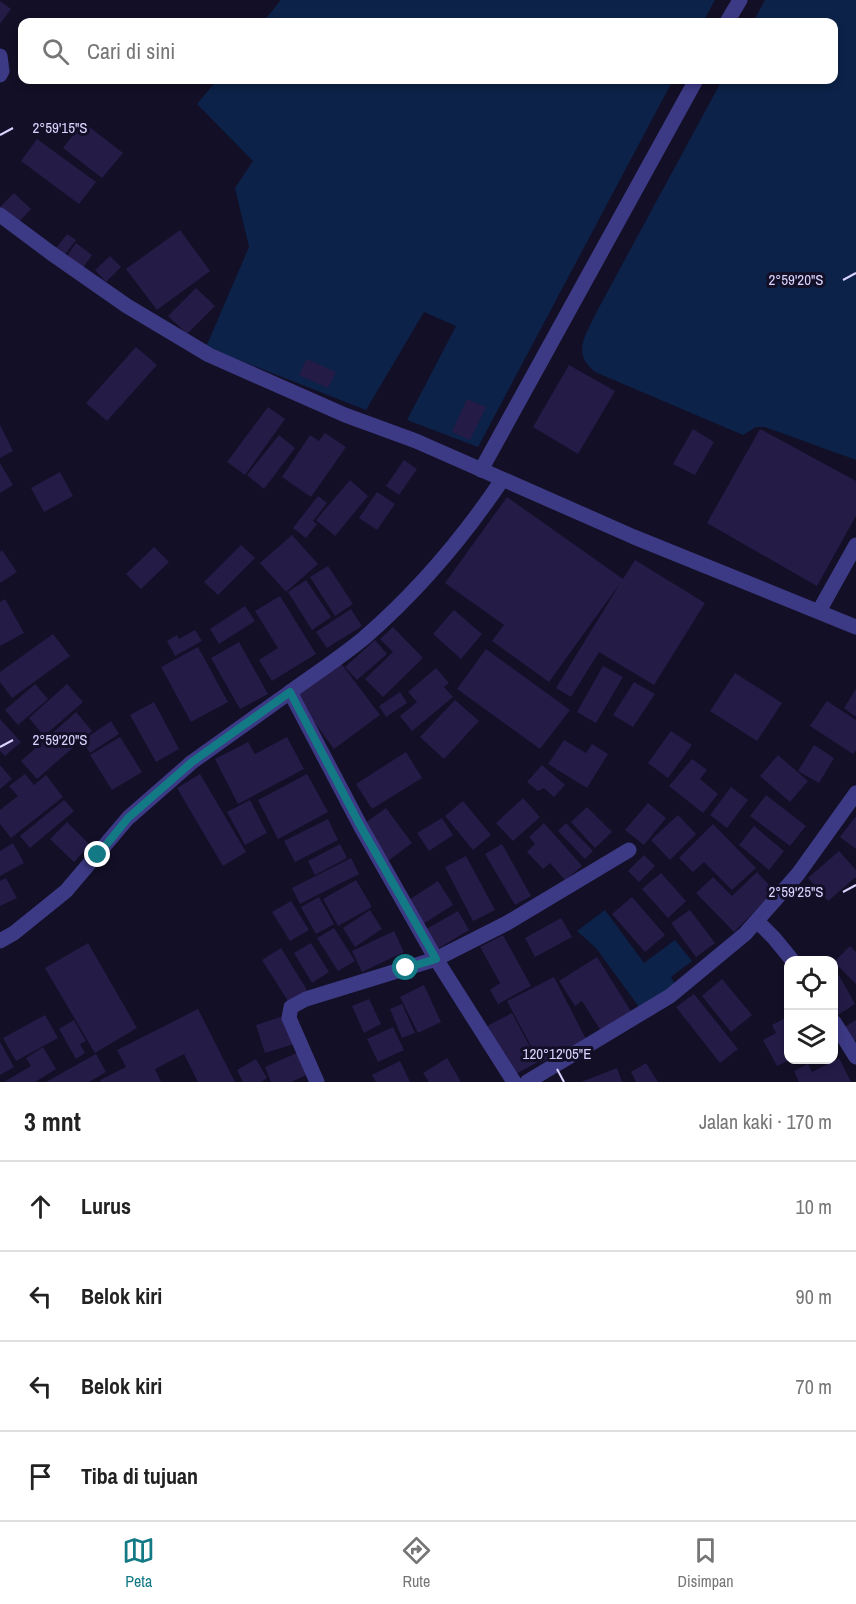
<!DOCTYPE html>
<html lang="id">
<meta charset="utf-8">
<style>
:root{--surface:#fff;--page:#f6f6f6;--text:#222;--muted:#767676;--line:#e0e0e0;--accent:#137a85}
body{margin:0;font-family:"Archivo Narrow",sans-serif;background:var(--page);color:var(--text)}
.controls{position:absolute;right:18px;bottom:18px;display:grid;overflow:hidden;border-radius:12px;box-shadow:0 3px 9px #0003}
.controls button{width:54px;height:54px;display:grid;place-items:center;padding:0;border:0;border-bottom:2px solid var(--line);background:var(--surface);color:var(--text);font:30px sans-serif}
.stop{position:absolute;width:18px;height:18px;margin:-14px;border:4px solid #137a85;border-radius:50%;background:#fff}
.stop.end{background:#137a85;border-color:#fff;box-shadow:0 2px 6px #0008}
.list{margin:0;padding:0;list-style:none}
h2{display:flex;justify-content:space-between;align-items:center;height:78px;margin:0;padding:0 24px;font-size:26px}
h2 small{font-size:20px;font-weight:400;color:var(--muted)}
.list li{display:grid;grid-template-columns:39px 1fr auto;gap:18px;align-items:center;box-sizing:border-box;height:90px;padding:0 24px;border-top:2px solid var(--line)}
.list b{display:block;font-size:22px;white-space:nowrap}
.list em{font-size:20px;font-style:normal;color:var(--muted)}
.icon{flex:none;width:33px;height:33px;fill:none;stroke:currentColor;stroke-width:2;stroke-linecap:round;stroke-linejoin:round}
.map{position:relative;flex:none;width:856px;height:1082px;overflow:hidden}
.search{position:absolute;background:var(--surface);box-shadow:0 3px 9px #0003;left:18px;right:18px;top:18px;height:66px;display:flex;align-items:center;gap:15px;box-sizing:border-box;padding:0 21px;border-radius:12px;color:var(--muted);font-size:22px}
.sheet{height:438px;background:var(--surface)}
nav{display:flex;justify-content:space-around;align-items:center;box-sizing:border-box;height:84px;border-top:2px solid var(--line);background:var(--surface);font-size:16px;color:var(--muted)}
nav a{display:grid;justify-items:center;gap:3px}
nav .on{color:var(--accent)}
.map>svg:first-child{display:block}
.water{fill:#0c2248}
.building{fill:#241b47}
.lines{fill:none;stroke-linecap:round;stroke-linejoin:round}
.minor{stroke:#3d3a85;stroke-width:15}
.route{stroke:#137a85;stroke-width:8}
.ticks{fill:none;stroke:#d9d4ff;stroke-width:2}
.ticks-label{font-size:15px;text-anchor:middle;fill:#d9d4ff;stroke:#130f26;stroke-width:6;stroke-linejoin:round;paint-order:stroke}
</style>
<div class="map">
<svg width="856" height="1082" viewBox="0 0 856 1082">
<rect width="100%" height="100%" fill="#130f26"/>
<g class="water">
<polygon points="281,0 715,0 703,22 263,22"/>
<path d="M765 0H856V460L765 427H756L743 435 595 372C571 353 586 335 596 313L722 80H834V22H753Z"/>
<polygon points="217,80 673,80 478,447 407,420 456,326 424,312 366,410 206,347 249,247 235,188 253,161 197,104"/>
<polygon points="605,910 644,963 675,940 692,961 671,977 676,985 642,1011 596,948 577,931"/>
</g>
<g class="building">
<polygon points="0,1 11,9 0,24"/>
<polygon points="83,122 123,153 102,178 63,148"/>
<polygon points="37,139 96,182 79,204 21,161"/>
<polygon points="14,193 31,209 15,226 0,211 0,207"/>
<polygon points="180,230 210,271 157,310 126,269"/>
<polygon points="67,234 76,240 62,259 53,252"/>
<polygon points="76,243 92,255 80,272 64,260"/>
<polygon points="110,256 121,267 106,282 95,270"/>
<polygon points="196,288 215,306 187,334 168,316"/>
<polygon points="136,347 157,365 107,421 86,403"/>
<polygon points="307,359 336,372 328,388 299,375"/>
<polygon points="569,365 615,391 578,454 533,427"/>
<polygon points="467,399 486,407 470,440 452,432"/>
<polygon points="268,407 285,419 245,475 227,462"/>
<polygon points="0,425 13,451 0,458"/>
<polygon points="693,429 714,442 695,475 673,464"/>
<polygon points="760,429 856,481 856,516 817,586 707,523"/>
<polygon points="325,433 346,447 311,497 282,477 310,435 319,441"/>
<polygon points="279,435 295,448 264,489 247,475"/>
<polygon points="404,460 417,469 399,495 386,486"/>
<polygon points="0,463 13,485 0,493"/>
<polygon points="60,472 73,496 44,512 31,488"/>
<polygon points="350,480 368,496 335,536 316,520"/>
<polygon points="377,492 395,504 377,530 359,518"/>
<polygon points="318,496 327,503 313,521 317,524 306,538 293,528"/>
<polygon points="507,497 623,579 635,560 705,603 654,685 599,652 571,697 556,688 621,582 549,682 492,641 504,625 445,583"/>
<polygon points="292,535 318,564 286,592 260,563"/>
<polygon points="241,545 255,558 218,595 204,582"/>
<polygon points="154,547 169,562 141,589 126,574"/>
<polygon points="2,550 17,572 0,583 0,552"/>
<polygon points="328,566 353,604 335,616 310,577"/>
<polygon points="306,580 331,617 312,630 288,592"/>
<polygon points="280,596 316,654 272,681 259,660 278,648 255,611"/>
<polygon points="5,599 24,633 0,646 0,602"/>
<polygon points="245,606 255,621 219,644 210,629"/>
<polygon points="351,609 362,626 327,648 316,632"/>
<polygon points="454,610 482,634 461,659 433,634"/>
<polygon points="393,627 423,658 383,697 365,679 393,652 380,639"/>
<polygon points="195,630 202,641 175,656 167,641 177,635 179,639"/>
<polygon points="53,634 70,656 12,698 0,682 0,672"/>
<polygon points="375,640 387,654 357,680 345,667"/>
<polygon points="239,642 268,694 240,709 211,658"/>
<polygon points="198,647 228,702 191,722 161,667"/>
<polygon points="486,649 570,710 540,749 457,689"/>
<polygon points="340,662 380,715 334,749 294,695"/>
<polygon points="603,666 623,677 596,723 577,712"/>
<polygon points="436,668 449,683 444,687 453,697 412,731 400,716 417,702 408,692"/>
<polygon points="735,673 782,703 757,741 710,711"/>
<polygon points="634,682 655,694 633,727 613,715"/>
<polygon points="35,684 48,699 18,725 5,710"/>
<polygon points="67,684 83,702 44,736 29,718"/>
<polygon points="856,689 856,717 844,708"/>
<polygon points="400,692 407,703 386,717 379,706"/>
<polygon points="455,700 479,721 444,759 420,737"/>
<polygon points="827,701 856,720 856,750 853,754 810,726"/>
<polygon points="154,702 179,749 156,762 130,715"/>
<polygon points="76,712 92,731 37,779 21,761"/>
<polygon points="0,719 21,742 5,756 0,751"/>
<polygon points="111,721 119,734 90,753 82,741"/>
<polygon points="671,731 692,745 668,778 648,763"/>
<polygon points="120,737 142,772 112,790 90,755"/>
<polygon points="287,737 304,769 238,804 215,759 248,742 255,754"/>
<polygon points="564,740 586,753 592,744 608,754 587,788 548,764"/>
<polygon points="814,745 834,758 819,783 798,771"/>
<polygon points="406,752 422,778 372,809 356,784"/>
<polygon points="778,755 808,781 790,802 760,776"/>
<polygon points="692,759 707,770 700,779 718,794 703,813 669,786"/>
<polygon points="0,765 12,779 0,789"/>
<polygon points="542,765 565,785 554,797 544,788 538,791 527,782"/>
<polygon points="25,774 34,785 46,775 63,797 11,838 0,824 0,810 18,796 9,786"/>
<polygon points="200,774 246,852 223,866 177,788"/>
<polygon points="307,774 328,812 278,839 258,800"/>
<polygon points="731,787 748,800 727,828 710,815"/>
<polygon points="766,795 806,826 790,846 750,816"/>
<polygon points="523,798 540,817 513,841 496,823"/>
<polygon points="64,800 74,811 30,848 20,836"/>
<polygon points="250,800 267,833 245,845 227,812"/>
<polygon points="463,801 491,835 473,850 445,816"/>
<polygon points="648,803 666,818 644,845 625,830"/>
<polygon points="587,807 612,832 595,848 571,822"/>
<polygon points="386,808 412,843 388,861 361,826"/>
<polygon points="678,815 696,834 670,860 651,840"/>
<polygon points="856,816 856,849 840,837"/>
<polygon points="442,818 453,835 429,851 417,833"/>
<polygon points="328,819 338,840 295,862 284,841"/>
<polygon points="67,822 90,845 74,862 50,839"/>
<polygon points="544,823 582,866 565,880 550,863 543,869 527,852 535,844 529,837"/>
<polygon points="566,823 593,851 585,859 558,831"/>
<polygon points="713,824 756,868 732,890 704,862 693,872 679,858"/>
<polygon points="754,826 784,851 769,870 739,845"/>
<polygon points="13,843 24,863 0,876 0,851"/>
<polygon points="340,844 347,858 315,875 308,861"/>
<polygon points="502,844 531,896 515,905 485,854"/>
<polygon points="839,851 856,870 856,877 828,901 808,878"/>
<polygon points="644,855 655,866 639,882 628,871"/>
<polygon points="466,856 495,910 473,921 445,867"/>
<polygon points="351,858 359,874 300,904 292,888"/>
<polygon points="757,872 775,891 734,932 696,893 713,877 732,896"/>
<polygon points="661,873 686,901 668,918 642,889"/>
<polygon points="6,878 17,898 0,906 0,881"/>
<polygon points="356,880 372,907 338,926 323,899"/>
<polygon points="438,881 453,905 423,924 409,900"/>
<polygon points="319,897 334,924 316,934 301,907"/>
<polygon points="632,897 665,935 645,952 612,914"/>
<polygon points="291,901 309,930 290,941 272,912"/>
<polygon points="370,910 382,929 355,947 343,928"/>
<polygon points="690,910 715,943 696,957 671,923"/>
<polygon points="458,911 469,930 434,951 423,931"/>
<polygon points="561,918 572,937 535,957 525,938"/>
<polygon points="334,928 355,961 338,971 317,938"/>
<polygon points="394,931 404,952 362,972 352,951"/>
<polygon points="503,935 531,986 498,1004 490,990 500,983 480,947"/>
<polygon points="88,943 137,1028 95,1053 45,968"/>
<polygon points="311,943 329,972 312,983 294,953"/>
<polygon points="850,946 856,952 856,984 834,962"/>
<polygon points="281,948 307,990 288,1001 262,960"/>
<polygon points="597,957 632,1013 601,1031 582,1001 575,1006 559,981"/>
<polygon points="837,972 855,1004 838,1015 834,1007 834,974"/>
<polygon points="554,977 586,1039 540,1063 507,1001"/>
<polygon points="722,979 752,1015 731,1032 702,996"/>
<polygon points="424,985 441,1022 418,1033 400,997"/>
<polygon points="694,994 738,1049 720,1063 676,1007"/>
<polygon points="369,999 381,1024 364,1033 352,1006"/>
<polygon points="402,1004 415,1033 402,1038 390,1009"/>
<polygon points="198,1009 235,1082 198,1082 184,1054 155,1069 161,1082 101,1082 100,1080 126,1067 117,1050"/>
<polygon points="512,1013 538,1062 512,1076 487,1026"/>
<polygon points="45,1015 58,1038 16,1061 3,1038"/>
<polygon points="284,1016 294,1044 265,1053 256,1025"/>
<polygon points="787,1017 789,1060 777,1066 763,1040 776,1033 772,1025"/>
<polygon points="74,1020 86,1041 80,1044 85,1053 76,1059 59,1029"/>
<polygon points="856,1020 856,1040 852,1042 843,1028"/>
<polygon points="393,1027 404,1050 378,1062 367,1039"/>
<polygon points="0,1042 14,1067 0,1075"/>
<polygon points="43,1047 56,1069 35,1082 4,1082 31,1066 26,1058"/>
<polygon points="301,1051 311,1073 291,1082 271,1082 265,1067"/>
<polygon points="96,1054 106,1072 89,1082 46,1082"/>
<polygon points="447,1058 461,1082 429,1082 423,1073"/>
<polygon points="839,1058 851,1082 799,1082 794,1071 808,1064 812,1072"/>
<polygon points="256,1059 267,1078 261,1082 243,1082 237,1070"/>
<polygon points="400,1061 410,1082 376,1082 372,1075"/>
<polygon points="646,1063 658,1082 636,1082 631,1072"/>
<polygon points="617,1068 622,1082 581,1082"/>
</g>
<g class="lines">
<g class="minor">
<polyline points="727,22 740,0"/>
<polyline points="0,56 2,71 0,75"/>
<polyline points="0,215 51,253 127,306 209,355 345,415 416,441 634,537 856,627"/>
<polyline points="481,470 696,80"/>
<polyline points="819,611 856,545"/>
<path d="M290 692C315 674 341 657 364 638 417 592 463 538 502 480"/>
<polyline points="757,921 774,938 792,960"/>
<polyline points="0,941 14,933 66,891 128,818 192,762 290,692 361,827 436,959 514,1082"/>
<polyline points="834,1022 856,1057"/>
<polyline points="317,1082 289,1018 291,1007 306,999 436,959 507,923 629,850"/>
<polyline points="527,1082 670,996 745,934 798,874 856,793"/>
</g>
</g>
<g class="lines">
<polyline class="route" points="98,855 128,818 192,762 290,692 361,827 436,959 406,968"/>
</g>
<path class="ticks" d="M0 135 13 128M843 280 856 273M0 747 13 740M843 892 856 885M557 1069 564 1082"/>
<g class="ticks-label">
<text x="60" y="133">2°59'15"S</text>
<text x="796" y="285">2°59'20"S</text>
<text x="60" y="745">2°59'20"S</text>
<text x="796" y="897">2°59'25"S</text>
<text x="557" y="1059">120°12'05"E</text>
</g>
</svg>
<div class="controls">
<button><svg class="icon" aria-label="locate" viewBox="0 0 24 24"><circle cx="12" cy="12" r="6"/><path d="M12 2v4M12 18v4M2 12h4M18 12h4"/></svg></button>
<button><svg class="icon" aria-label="layers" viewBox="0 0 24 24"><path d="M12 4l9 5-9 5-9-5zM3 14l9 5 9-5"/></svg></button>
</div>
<div class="stop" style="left:406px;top:968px"></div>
<div class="stop end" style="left:98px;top:855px"></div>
<div class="search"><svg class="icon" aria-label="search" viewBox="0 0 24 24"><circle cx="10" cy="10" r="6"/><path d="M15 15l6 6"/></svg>Cari di sini</div>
</div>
<section class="sheet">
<h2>3 mnt<small>Jalan kaki · 170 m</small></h2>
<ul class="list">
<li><svg class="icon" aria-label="ahead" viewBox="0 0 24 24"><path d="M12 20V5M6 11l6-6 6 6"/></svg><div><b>Lurus</b></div><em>10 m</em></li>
<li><svg class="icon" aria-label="left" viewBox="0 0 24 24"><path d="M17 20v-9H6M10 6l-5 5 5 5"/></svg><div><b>Belok kiri</b></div><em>90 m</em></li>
<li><svg class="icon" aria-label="left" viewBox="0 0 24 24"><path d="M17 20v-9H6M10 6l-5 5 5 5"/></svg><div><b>Belok kiri</b></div><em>70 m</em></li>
<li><svg class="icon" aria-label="arrive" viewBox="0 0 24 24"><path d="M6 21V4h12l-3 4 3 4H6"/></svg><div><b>Tiba di tujuan</b></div></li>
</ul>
</section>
<nav>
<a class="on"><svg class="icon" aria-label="map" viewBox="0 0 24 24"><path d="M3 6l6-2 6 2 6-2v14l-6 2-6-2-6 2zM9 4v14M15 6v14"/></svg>Peta</a>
<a><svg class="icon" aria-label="directions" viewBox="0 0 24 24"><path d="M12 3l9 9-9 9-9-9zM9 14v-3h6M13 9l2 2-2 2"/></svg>Rute</a>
<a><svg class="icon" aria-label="saved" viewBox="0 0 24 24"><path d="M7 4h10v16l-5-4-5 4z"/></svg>Disimpan</a>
</nav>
